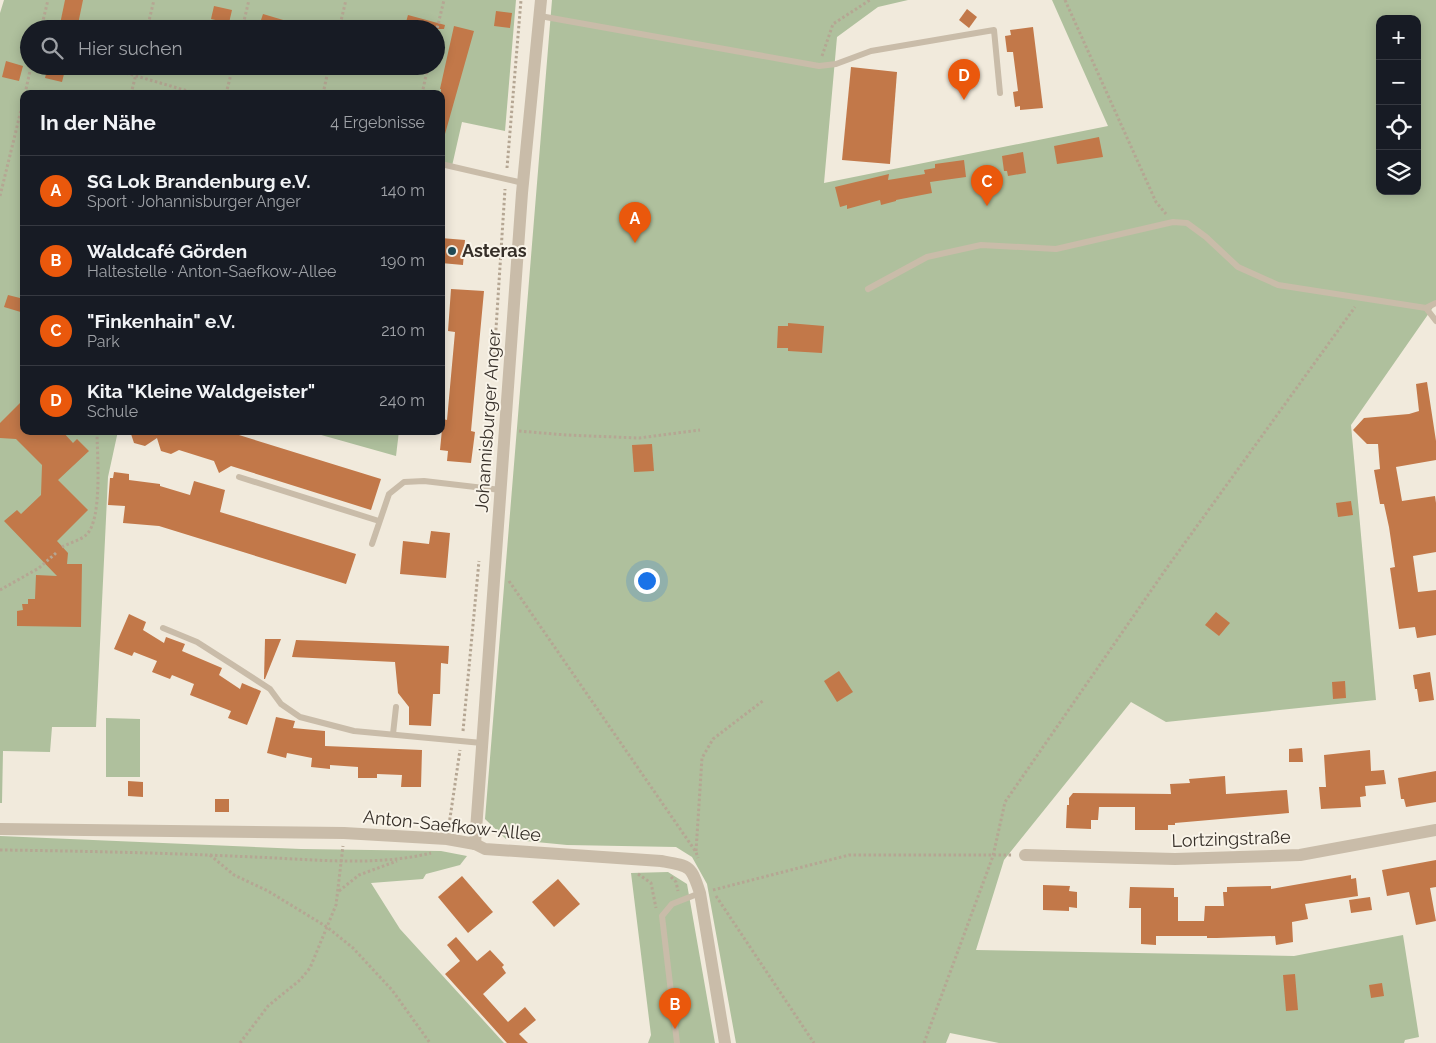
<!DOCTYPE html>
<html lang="de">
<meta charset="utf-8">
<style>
:root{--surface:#171b24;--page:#242831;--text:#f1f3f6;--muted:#9ea1a6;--line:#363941;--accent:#ea580c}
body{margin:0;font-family:Raleway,sans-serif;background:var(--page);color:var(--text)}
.controls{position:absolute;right:15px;top:15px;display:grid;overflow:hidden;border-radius:10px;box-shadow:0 2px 12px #0003}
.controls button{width:45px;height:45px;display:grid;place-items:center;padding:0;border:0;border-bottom:1px solid var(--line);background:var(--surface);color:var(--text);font:25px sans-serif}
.you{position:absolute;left:646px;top:580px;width:18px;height:18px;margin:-12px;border:4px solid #fff;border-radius:50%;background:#1a73e8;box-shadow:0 0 0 8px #1a73e833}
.badge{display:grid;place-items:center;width:32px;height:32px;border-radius:50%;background:var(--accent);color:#fff;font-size:16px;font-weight:700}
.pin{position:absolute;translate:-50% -41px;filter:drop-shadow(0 1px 2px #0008)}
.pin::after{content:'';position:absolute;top:26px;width:18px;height:15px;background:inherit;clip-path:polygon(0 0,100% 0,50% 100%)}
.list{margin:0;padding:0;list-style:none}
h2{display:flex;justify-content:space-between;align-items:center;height:65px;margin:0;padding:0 20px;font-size:21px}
h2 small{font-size:16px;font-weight:400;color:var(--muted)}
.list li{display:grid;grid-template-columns:32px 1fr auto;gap:15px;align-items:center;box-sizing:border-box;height:70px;padding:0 20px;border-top:1px solid var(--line)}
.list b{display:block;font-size:19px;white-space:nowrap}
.list p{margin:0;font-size:16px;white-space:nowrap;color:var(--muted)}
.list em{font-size:16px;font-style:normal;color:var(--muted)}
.icon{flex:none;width:28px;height:28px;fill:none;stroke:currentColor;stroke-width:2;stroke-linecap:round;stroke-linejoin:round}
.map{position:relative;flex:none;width:1436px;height:1043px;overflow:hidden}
.search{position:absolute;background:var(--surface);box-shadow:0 2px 12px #0003;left:20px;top:20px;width:425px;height:55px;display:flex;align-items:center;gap:12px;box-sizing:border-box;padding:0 18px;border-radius:28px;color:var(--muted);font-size:19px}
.panel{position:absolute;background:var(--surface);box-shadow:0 2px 12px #0003;left:20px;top:90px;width:425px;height:345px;border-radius:10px}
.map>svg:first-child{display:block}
.green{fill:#afc09d;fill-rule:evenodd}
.building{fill:#c27849}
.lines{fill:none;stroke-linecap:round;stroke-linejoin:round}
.path{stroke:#b5a693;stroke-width:3;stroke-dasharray:2.5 2.5;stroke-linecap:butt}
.service{stroke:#c9bca9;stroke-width:6}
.minor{stroke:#c9bca9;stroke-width:12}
.poi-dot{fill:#1f4b57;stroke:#f9f4e9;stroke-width:2}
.labels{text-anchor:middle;stroke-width:4;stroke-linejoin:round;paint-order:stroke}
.poi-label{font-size:18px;font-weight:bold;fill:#362f28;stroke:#f9f4e9;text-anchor:start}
.street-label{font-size:18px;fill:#362f28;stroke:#f9f4e9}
</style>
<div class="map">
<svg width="1436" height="1043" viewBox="0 0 1436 1043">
<rect width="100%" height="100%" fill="#f1eadc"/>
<g class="green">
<path d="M4 0H516L505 131 462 122 452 166 441 164V94H24V431H118L108 477 96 727H52L50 752 3 751 2 803H0V13ZM29 29H436V66H29Z"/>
<path d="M552 0H908L878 7 837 37 824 183 1108 126 1052 0H1436V303L1351 425 1376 700 1166 722 1131 702 1004 860 976 950 1294 956 1403 935 1419 1037 1405 1040 1404 1043H999L950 1033 946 1043H736L707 884 692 857 676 847 567 845 506 839 485 819ZM1380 19H1417V191H1380Z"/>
<polygon points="307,431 399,431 396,456"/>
<polygon points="106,718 140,719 140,777 106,777"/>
<polygon points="0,836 301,849 441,851 467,856 460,865 426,874 423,879 371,883 400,929 504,1043 0,1043"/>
<polygon points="668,872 687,884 715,1043 648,1043 651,1035 631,873"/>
</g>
<g class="building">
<polygon points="65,0 83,0 77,29 59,29"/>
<polygon points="214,6 232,10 229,23 211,19"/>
<polygon points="967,9 977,17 969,28 959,20"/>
<polygon points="496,11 512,13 510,28 494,26"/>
<polygon points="263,14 300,25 300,29 258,29"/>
<polygon points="408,15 445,25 444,29 404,29"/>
<polygon points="454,26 474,31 445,134 441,133 441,89 440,89"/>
<polygon points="1033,27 1043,108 1020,110 1020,106 1015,107 1013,92 1018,91 1013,52 1007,52 1005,36 1011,35 1010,30"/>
<polygon points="6,61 23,66 19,81 2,77"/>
<polygon points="48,66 65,70 62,82 45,78"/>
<polygon points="851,67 897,72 890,164 842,160"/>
<polygon points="1099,137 1103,157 1057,164 1054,146"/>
<polygon points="1023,152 1026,173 1008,176 1007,171 1004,171 1002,156"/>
<polygon points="964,160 966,177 930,182 932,193 896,200 896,201 881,205 880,200 847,209 847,205 840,207 835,187 889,174 888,180 925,174 924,170 935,168 935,164"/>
<polygon points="441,238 465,240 463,265 441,263"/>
<polygon points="451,289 484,291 471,431 475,432 471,463 447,461 448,451 440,450 443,419 447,420 455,332 448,331"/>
<polygon points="8,295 24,299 24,313 4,307"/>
<polygon points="788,323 824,326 822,353 788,351 788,348 777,348 778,326 788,326"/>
<polygon points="1427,382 1436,441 1436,460 1396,467 1402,501 1435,496 1436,503 1436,552 1413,556 1418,592 1436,590 1436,635 1417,638 1415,627 1399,629 1390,568 1395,567 1389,527 1384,504 1380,504 1374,470 1380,469 1378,444 1367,444 1353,430 1364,418 1409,414 1419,411 1416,384"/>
<polygon points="24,399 24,431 62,431 73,443 77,439 89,451 58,480 88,510 57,541 68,553 67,564 82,564 81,627 17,626 17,611 23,610 22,604 28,604 28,599 35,599 36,575 57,576 4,521 17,510 21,514 41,495 42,465 16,439 0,438 0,423"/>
<polygon points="130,431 226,431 381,479 371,510 231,466 219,473 214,461 179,450 171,454 161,451 157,438 145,446 134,443"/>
<polygon points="652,444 654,471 634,472 632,445"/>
<polygon points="114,472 129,474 129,480 160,484 160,486 190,495 194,481 225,490 220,512 356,554 346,584 159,526 123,523 125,506 108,505 110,478 113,478"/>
<polygon points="1351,501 1353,515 1338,517 1336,503"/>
<polygon points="431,531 450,533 446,578 400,574 403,541 429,544"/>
<polygon points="1216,612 1230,623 1219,636 1205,625"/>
<polygon points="129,614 146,622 143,630 164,643 166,637 185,644 182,651 222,668 219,675 240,689 242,683 261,691 247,725 228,718 231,711 190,695 194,684 172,675 170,679 152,672 157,661 134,652 132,656 114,649"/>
<polygon points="265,639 281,639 265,679 264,679"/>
<polygon points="296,640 449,646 448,664 441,663 440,694 433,694 431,726 409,725 409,707 398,693 395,662 292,657"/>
<polygon points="839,671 853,692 837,702 824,681"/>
<polygon points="1430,672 1434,700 1419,702 1417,689 1415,689 1413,675"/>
<polygon points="1345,681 1346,698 1333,699 1332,682"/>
<polygon points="276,717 295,721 293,728 325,731 325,746 422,750 421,787 401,787 402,775 377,774 377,778 358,778 358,767 330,765 330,769 311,767 312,758 287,753 286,758 267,753"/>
<polygon points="1302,748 1303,762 1289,762 1289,749"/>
<polygon points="1370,750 1371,771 1384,770 1386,784 1365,786 1366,796 1360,797 1361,807 1321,809 1319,787 1326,787 1324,755"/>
<polygon points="1436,771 1436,802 1406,807 1404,799 1401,799 1398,778"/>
<polygon points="1225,776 1226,794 1287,790 1289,813 1175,823 1175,825 1168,825 1168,830 1135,830 1135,807 1099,807 1098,820 1091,820 1091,829 1066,828 1067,805 1069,805 1069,798 1073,793 1171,794 1170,784 1190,783 1189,779"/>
<polygon points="128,781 143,782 143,797 128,796"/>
<rect x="215" y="799" width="14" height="13"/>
<polygon points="1436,860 1436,887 1430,888 1436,921 1416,925 1409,892 1387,896 1382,870"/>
<polygon points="1351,875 1351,879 1356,878 1358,896 1305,904 1308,919 1292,922 1293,942 1276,945 1275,936 1217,938 1207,938 1207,936 1156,936 1156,945 1141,944 1141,908 1129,908 1130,887 1174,888 1174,897 1178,897 1178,921 1204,921 1205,906 1224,906 1223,892 1227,892 1227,887 1271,886 1271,889"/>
<polygon points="462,876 493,912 468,933 438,897"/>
<polygon points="558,879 580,904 554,927 532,902"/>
<polygon points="1043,885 1070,886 1069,891 1077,892 1077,908 1069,907 1069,911 1043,910"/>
<polygon points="1370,897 1372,910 1351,913 1349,900"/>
<polygon points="456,937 477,961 490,950 504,965 502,967 506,973 483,994 508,1022 525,1007 536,1020 519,1034 528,1043 507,1043 445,974 460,961 447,945"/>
<polygon points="1295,974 1298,1010 1286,1011 1283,975"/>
<polygon points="1382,983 1384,996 1371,998 1369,985"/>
</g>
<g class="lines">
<g class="path">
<polyline points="1065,0 1156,202 1166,214"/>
<polyline points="41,29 48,0"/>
<polyline points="147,29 154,0"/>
<polyline points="242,29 249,0"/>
<polyline points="339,29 346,0"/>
<polyline points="436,33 444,0"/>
<polyline points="822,56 833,24 870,0"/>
<polyline points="102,66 198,94"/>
<polyline points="25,94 31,66"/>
<polyline points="131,94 138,66"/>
<polyline points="226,94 233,66"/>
<polyline points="323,94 329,66"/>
<polyline points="422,94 428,66"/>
<polyline points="507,168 521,0"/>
<polyline points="0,196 24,98"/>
<polyline points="494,360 505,189"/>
<polyline points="519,431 566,435 639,438 700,430"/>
<polyline points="340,434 341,431"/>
<path d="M62 547C69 543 81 540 86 535 103 520 97 454 97 431"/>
<polyline points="509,581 696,852 698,858"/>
<polyline points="0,590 39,568 56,553"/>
<polyline points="463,731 479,561"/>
<polyline points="449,825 460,750"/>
<path d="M0 850C85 851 169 853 253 857 310 859 375 867 431 853"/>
<polyline points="696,851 702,758 713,739 764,700"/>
<polyline points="210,855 234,875 268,891 327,927 353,948 392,990 430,1043"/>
<polyline points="638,874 651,883 656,908"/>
<polyline points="671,877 676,882 678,891"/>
<polyline points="713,890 849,855 1012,855"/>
<polyline points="339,891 359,875 397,861"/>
<polyline points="716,896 814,1043"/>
<polyline points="240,1043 268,1006 300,980 310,968 336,905 343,846"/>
<polyline points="924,1043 993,856 1005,802 1166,569 1355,307"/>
</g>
<g class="service">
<polyline points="540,16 819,66 836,64 871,51 994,30 1000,93"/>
<polyline points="441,164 523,183"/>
<polyline points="868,289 927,257 981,245 1056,249 1173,222 1187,223 1206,237 1238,267 1278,285 1426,308 1436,321"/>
<polyline points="1426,308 1436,303"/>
<polyline points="239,477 379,521"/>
<polyline points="372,544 389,494 404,482 424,481 501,490"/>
<polyline points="163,628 197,642 233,665 270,689 281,704 300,717 354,731 482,743"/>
<polyline points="393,734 396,707"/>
<polyline points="677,1043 662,916 672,904 700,893"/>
</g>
<g class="minor">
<path d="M0 829 344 833 447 839 475 844 485 849 661 861C690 866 691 865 700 893L725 1043"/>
<polyline points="475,844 522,193 541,0"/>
<polyline points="1025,855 1175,859 1300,855 1436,830"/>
</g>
</g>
<circle class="poi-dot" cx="452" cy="251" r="5"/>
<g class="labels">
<g class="poi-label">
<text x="462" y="257">Asteras</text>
</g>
<g class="street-label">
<text transform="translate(488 421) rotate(-86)" y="6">Johannisburger Anger</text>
<text transform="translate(452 826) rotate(6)" y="6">Anton-Saefkow-Allee</text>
<text transform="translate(1231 839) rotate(-2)" y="6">Lortzingstraße</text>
</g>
</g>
</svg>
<div class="controls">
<button>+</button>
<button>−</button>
<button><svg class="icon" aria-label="locate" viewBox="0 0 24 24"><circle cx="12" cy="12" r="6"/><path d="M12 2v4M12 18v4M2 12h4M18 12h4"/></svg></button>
<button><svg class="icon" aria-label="layers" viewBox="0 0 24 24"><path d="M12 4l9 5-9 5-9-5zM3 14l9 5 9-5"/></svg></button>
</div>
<div class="you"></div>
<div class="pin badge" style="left:635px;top:243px">A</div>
<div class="pin badge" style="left:675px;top:1029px">B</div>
<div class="pin badge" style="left:987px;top:206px">C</div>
<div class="pin badge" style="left:964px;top:100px">D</div>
<div class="search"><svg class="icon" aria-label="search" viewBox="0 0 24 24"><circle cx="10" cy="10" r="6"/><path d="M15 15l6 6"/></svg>Hier suchen</div>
<section class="panel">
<h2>In der Nähe<small>4 Ergebnisse</small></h2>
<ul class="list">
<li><span class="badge">A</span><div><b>SG Lok Brandenburg e.V.</b><p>Sport · Johannisburger Anger</p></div><em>140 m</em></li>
<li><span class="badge">B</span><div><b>Waldcafé Görden</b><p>Haltestelle · Anton-Saefkow-Allee</p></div><em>190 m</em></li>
<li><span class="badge">C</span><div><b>&quot;Finkenhain&quot; e.V.</b><p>Park</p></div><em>210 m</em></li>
<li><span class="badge">D</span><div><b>Kita &quot;Kleine Waldgeister&quot;</b><p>Schule</p></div><em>240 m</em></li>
</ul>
</section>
</div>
